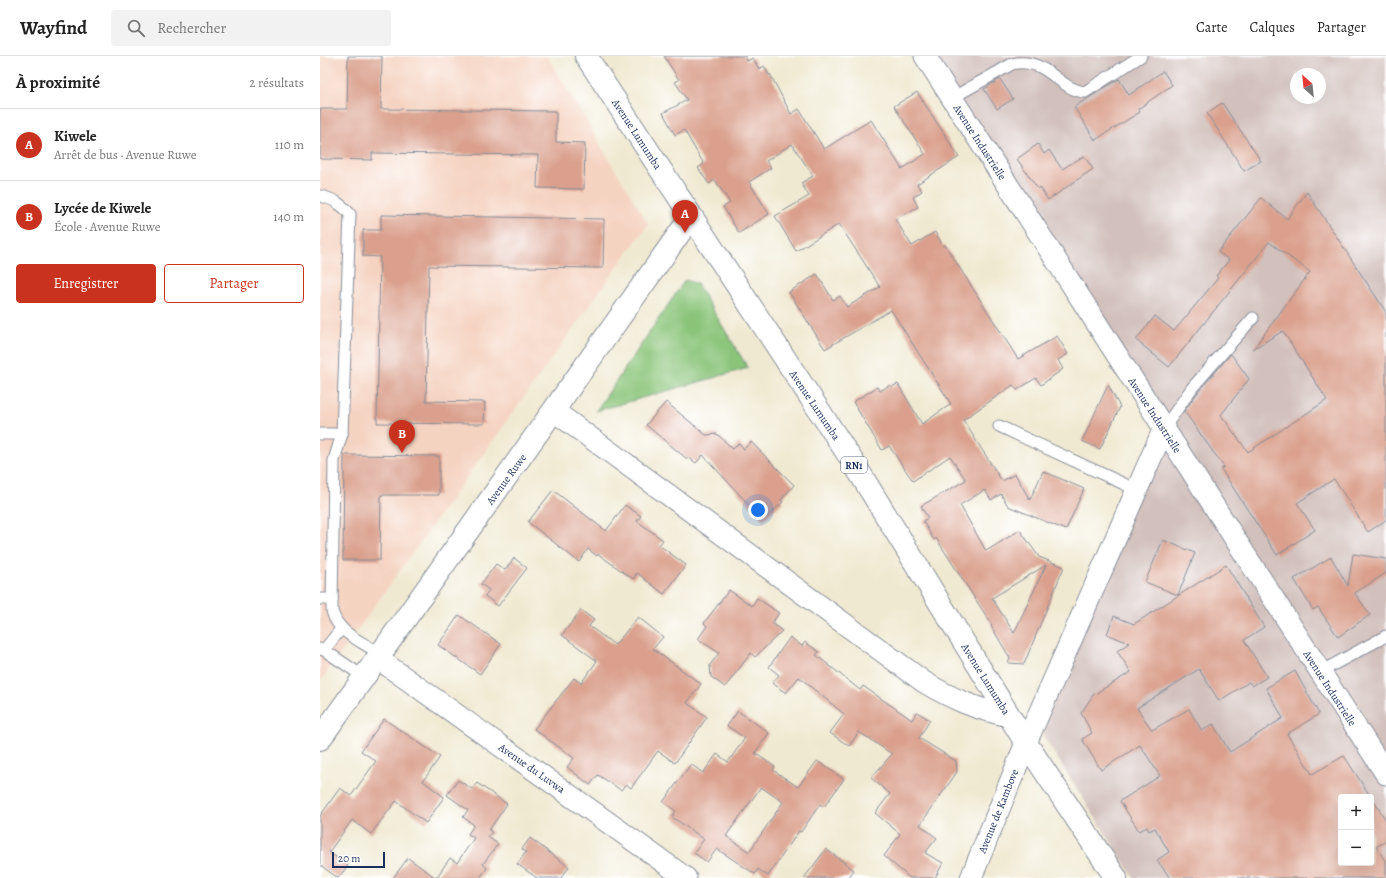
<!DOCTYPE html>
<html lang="fr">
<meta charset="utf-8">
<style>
:root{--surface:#fff;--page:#f2f2f2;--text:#222;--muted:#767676;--line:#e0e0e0;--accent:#c8321e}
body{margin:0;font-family:Alegreya,serif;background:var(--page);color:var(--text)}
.controls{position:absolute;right:12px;bottom:12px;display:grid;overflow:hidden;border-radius:4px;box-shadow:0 4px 16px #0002}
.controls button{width:36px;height:36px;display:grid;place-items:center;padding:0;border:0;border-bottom:1px solid var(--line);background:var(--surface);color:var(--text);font:20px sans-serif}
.compass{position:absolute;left:970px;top:12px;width:36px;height:36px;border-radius:50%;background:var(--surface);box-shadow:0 4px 16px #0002;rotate:333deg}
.scale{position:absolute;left:12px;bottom:10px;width:53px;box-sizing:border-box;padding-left:4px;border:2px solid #1b2f5e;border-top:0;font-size:11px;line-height:14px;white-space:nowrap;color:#1b2f5e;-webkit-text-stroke:3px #fff;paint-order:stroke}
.you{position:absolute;left:438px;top:454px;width:14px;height:14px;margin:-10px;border:3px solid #fff;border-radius:50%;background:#1a73e8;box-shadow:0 0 0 6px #1a73e833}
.badge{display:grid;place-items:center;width:26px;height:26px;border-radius:50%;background:var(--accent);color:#fff;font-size:13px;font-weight:700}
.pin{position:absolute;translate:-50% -33px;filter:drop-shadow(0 1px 2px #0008)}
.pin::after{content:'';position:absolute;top:21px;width:14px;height:12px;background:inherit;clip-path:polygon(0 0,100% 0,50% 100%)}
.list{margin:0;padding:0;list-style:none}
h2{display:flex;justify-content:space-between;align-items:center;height:52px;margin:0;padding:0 16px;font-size:17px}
h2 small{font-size:13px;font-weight:400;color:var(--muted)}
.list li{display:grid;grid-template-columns:26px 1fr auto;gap:12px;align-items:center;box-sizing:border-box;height:72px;padding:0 16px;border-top:1px solid var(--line)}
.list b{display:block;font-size:15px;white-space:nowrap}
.list p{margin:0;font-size:13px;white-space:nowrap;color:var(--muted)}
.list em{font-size:13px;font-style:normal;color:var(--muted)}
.actions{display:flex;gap:8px;padding:12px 16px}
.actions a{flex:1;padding:9px 0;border:1px solid var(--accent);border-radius:4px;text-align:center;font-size:14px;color:var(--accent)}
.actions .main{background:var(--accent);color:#fff}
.icon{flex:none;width:22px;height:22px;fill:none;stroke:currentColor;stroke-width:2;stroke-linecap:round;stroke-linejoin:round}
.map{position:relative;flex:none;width:1066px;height:822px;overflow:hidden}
header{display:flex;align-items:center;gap:24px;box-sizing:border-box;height:56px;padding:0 20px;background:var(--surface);border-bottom:1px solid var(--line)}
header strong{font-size:19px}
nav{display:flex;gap:22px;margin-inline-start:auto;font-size:14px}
.search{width:280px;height:36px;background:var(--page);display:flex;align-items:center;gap:10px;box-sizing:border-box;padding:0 14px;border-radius:4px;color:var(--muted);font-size:15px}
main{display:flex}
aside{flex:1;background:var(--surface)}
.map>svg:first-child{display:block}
.built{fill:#f5d3c1}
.industrial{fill:#d1c0bc;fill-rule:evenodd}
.green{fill:#8ac479;stroke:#527a6c}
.building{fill:#daa08d;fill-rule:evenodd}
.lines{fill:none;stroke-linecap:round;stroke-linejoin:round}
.service-casing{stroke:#868c98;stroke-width:13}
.minor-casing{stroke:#868c98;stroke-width:23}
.tertiary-casing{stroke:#868c98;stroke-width:24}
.trunk-casing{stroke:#868c98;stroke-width:24}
.service{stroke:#fff;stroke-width:11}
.minor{stroke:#fff;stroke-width:21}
.tertiary{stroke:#fff;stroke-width:22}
.trunk{stroke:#fff;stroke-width:22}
.labels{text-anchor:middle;stroke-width:3.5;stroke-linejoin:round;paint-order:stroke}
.shield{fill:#fff;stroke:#5f6d8e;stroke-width:1}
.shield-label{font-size:10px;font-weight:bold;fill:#1b2f5e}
.street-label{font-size:11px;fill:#1b2f5e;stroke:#fff}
</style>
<header>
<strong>Wayfind</strong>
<div class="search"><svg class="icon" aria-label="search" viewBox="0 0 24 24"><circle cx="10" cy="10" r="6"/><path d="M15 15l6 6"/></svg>Rechercher</div>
<nav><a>Carte</a><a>Calques</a><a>Partager</a></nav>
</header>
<main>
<aside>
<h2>À proximité<small>2 résultats</small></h2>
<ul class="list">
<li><span class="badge">A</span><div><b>Kiwele</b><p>Arrêt de bus · Avenue Ruwe</p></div><em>110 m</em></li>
<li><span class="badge">B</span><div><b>Lycée de Kiwele</b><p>École · Avenue Ruwe</p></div><em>140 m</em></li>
</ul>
<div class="actions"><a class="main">Enregistrer</a><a>Partager</a></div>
</aside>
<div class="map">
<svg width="1066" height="822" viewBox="0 0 1066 822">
<rect width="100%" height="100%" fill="#fff"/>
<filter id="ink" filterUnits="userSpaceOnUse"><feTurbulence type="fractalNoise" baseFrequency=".025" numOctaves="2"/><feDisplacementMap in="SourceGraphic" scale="8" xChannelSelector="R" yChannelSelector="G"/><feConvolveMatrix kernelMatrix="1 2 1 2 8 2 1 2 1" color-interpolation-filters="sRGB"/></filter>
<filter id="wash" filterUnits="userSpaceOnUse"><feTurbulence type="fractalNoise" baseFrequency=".012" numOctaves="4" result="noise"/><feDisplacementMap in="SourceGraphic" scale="16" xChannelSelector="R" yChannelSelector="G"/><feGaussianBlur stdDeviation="0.9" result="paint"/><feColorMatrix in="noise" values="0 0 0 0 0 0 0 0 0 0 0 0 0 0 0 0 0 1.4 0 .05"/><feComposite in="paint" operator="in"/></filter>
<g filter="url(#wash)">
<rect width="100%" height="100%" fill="#f0e9d1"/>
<polygon class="built" points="0,0 227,0 328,168 0,626"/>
<path class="industrial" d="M597 0H1066V822H814L720 675 841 374ZM976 18H1000V42H976ZM1021 741H1051V807H1021Z"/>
<polygon class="green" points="365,224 377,228 428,312 276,355"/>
<g id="blocks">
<g class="building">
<polygon points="28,0 62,0 61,53 236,55 236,86 265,87 264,133 217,132 218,99 52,97 52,104 0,103 0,53 27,53"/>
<path d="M344 0H425L427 5 433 2 439 13 444 10 449 19 450 18 471 58 479 53 504 93 551 64 582 113 605 98 574 50 597 36 639 101 597 128 602 135 593 141 598 151 575 163 592 190 615 176 623 190 625 189 698 303 737 280 748 298 738 304 743 313 721 329 716 322 697 334 693 329 643 364 682 425 695 418 710 444 723 415 764 433 746 474 688 450 681 438 671 444 665 434 640 449 666 495 700 474 719 501 744 511 704 608 688 607 690 602 671 570 672 569 616 482 614 484 603 465 608 462 601 450 646 424 630 400 593 425 569 390 562 394 533 346 557 331 560 335 570 329 571 331 578 328 602 368 631 348 571 254 505 293 469 236 497 218 513 244 520 240 527 251 560 231 519 168 476 195 455 160 489 140 481 127 493 120 472 88 446 105 451 112 429 126 449 158 419 177 403 151 410 147 395 124 389 128 378 112 384 108 364 74 355 79 343 57 367 44 355 26 359 24ZM726 509 694 577 672 542Z"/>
<polygon points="843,15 852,29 818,53 820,56 775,84 754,51 799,23 809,39"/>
<polygon points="680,23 693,43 677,53 664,33"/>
<polygon points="902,47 941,105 924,115 887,57"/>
<polygon points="718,88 724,98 729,94 742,113 764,100 773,113 728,144 720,131 718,133 697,103"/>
<polygon points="987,136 1066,256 1066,464 1048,476 1014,423 977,447 995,474 957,499 901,413 904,411 864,355 878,336 911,298 929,323 901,359 928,396 1007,344 963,275 933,293 990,216 949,186 849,311 816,284 835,260 854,275 898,222 896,220 909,204 898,196 941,142 967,163"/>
<polygon points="61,159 284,163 283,212 109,210 106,345 165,346 164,368 57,367 60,201 43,200 43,174 61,174"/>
<polygon points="788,329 800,351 780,393 762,385"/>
<polygon points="346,346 386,379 397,378 413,393 419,387 424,393 431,386 474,429 461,444 463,446 443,464 383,399 376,407 368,401 367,403 326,369"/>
<polygon points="24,399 119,400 119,439 61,439 60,504 23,504"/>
<polygon points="233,434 286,475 305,449 321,460 317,465 343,484 339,489 366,509 344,538 317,517 313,523 278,498 277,500 268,493 259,506 208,466"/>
<polygon points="843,484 875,497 858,539 825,526"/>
<polygon points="1033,498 1066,503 1066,517 1035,537 1050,559 1018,581 998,551 993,554 974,523 1011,501 1028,530"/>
<polygon points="194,502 207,512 178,550 165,540 169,534 161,528 176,508 185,514"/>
<path d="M906 509 944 571 924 584 947 621 932 630 929 626 899 645 879 613 817 652 832 674 869 653 882 675 893 668 910 696 963 662 946 632 975 615 999 658 967 678 992 718 1024 700 1066 764V785L1056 791 1066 806V822H850L837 804 849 796 835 772 829 775 827 771 819 775 800 745 840 720 820 689 781 714 762 683 772 677 761 657 773 639 811 616 797 595 809 587 787 578 794 560 814 568ZM1021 741H1051V807H1021Z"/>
<polygon points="409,534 432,550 437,542 459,557 452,567 462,575 435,601 431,597 405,631 391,621 390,609 399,597 378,583 387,570 384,567"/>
<polygon points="261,554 274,564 269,570 295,589 318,561 343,581 333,593 381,628 367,647 387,661 355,707 338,695 311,732 306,728 301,734 278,719 270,729 247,711 254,702 214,673 254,622 261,627 277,605 242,579"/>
<polygon points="139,559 181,588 160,618 118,589"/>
<polygon points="470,581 482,590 485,586 499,596 496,599 540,634 543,630 592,664 597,656 610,664 599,682 636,705 637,716 600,769 617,782 605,797 623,807 615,822 590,822 564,800 580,778 555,757 570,738 551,722 572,698 539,676 529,690 510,677 524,658 479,621 466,637 452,627 459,619 449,611"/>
<path d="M418 655 449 677 435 697 455 711 453 714 478 731 497 705 524 723 504 751 500 748 481 776 479 775 448 820 438 813 435 818 397 793 387 806 374 797 384 783 352 761 356 755 343 746 371 708 383 717 397 698 408 706 425 682 407 670ZM441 731 463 746 429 796 406 780Z"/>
<polygon points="64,663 120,701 103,725 124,741 106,767 76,745 51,778 32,764 9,796 28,810 18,822 0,809 0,760 20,732 31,740 56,705 41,695"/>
<polygon points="138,724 152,733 157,727 187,748 169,774 172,776 168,781 178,788 163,808 167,812 160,822 116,822 130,802 137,807 154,782 148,778 154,769 143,761 148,754 127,739"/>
<polygon points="210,782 249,811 241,822 217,822 197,808 206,796 202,793"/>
<polygon points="506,793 534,814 528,822 484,822"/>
<polygon points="88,802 116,822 73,822"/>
</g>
</g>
</g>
<g filter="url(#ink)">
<use href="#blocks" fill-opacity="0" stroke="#868c98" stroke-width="1"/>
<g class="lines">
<defs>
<g id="service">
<path d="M632 42 692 8C727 0 738 34 765 36L821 0"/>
<path d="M0 140C14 143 21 148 30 158L22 378 14 404 12 555C18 578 42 585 60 598"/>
<polyline points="679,370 817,434"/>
<polyline points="844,372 872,332 933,262"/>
<polyline points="0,378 22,378"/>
<polyline points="0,543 12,543"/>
<polyline points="0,593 4,594 44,621"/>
<polyline points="4,594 21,573"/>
<polyline points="1000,616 1066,580"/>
</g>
<g id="minor">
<polyline points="605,0 1066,718"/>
<path d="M234 355 604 626C632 643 656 653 689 660"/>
<polyline points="57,602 366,822"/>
<polyline points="651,822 706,687 844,372"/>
</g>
<polyline id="tertiary" points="0,683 371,161"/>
<polyline id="trunk" points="266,0 533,406 706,687 796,822"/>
</defs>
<use href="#service" class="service-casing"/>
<use href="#minor" class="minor-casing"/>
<use href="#tertiary" class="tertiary-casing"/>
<use href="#trunk" class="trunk-casing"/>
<use href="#service" class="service"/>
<use href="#minor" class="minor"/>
<use href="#tertiary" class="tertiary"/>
<use href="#trunk" class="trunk"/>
</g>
</g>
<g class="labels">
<rect class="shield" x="521" y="401" width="26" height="16" rx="3"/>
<g class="shield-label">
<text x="534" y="413">RN1</text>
</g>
<g class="street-label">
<text transform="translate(317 78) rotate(57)" y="4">Avenue Lumumba</text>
<text transform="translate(660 86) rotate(57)" y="4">Avenue Industrielle</text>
<text transform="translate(495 349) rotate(56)" y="4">Avenue Lumumba</text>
<text transform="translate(835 359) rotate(57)" y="4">Avenue Industrielle</text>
<text transform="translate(186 423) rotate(-54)" y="4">Avenue Ruwe</text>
<text transform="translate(666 623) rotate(58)" y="4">Avenue Lumumba</text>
<text transform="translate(1010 632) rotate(57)" y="4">Avenue Industrielle</text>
<text transform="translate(212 712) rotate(35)" y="4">Avenue du Luvwa</text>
<text transform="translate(678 755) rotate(-68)" y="4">Avenue de Kambove</text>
</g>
</g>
</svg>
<div class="controls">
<button>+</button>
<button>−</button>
</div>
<svg class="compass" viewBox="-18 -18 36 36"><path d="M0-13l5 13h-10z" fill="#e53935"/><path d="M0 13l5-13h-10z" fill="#767676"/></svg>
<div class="scale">20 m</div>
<div class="you"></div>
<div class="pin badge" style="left:365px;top:177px">A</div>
<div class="pin badge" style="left:82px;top:397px">B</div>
</div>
</main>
